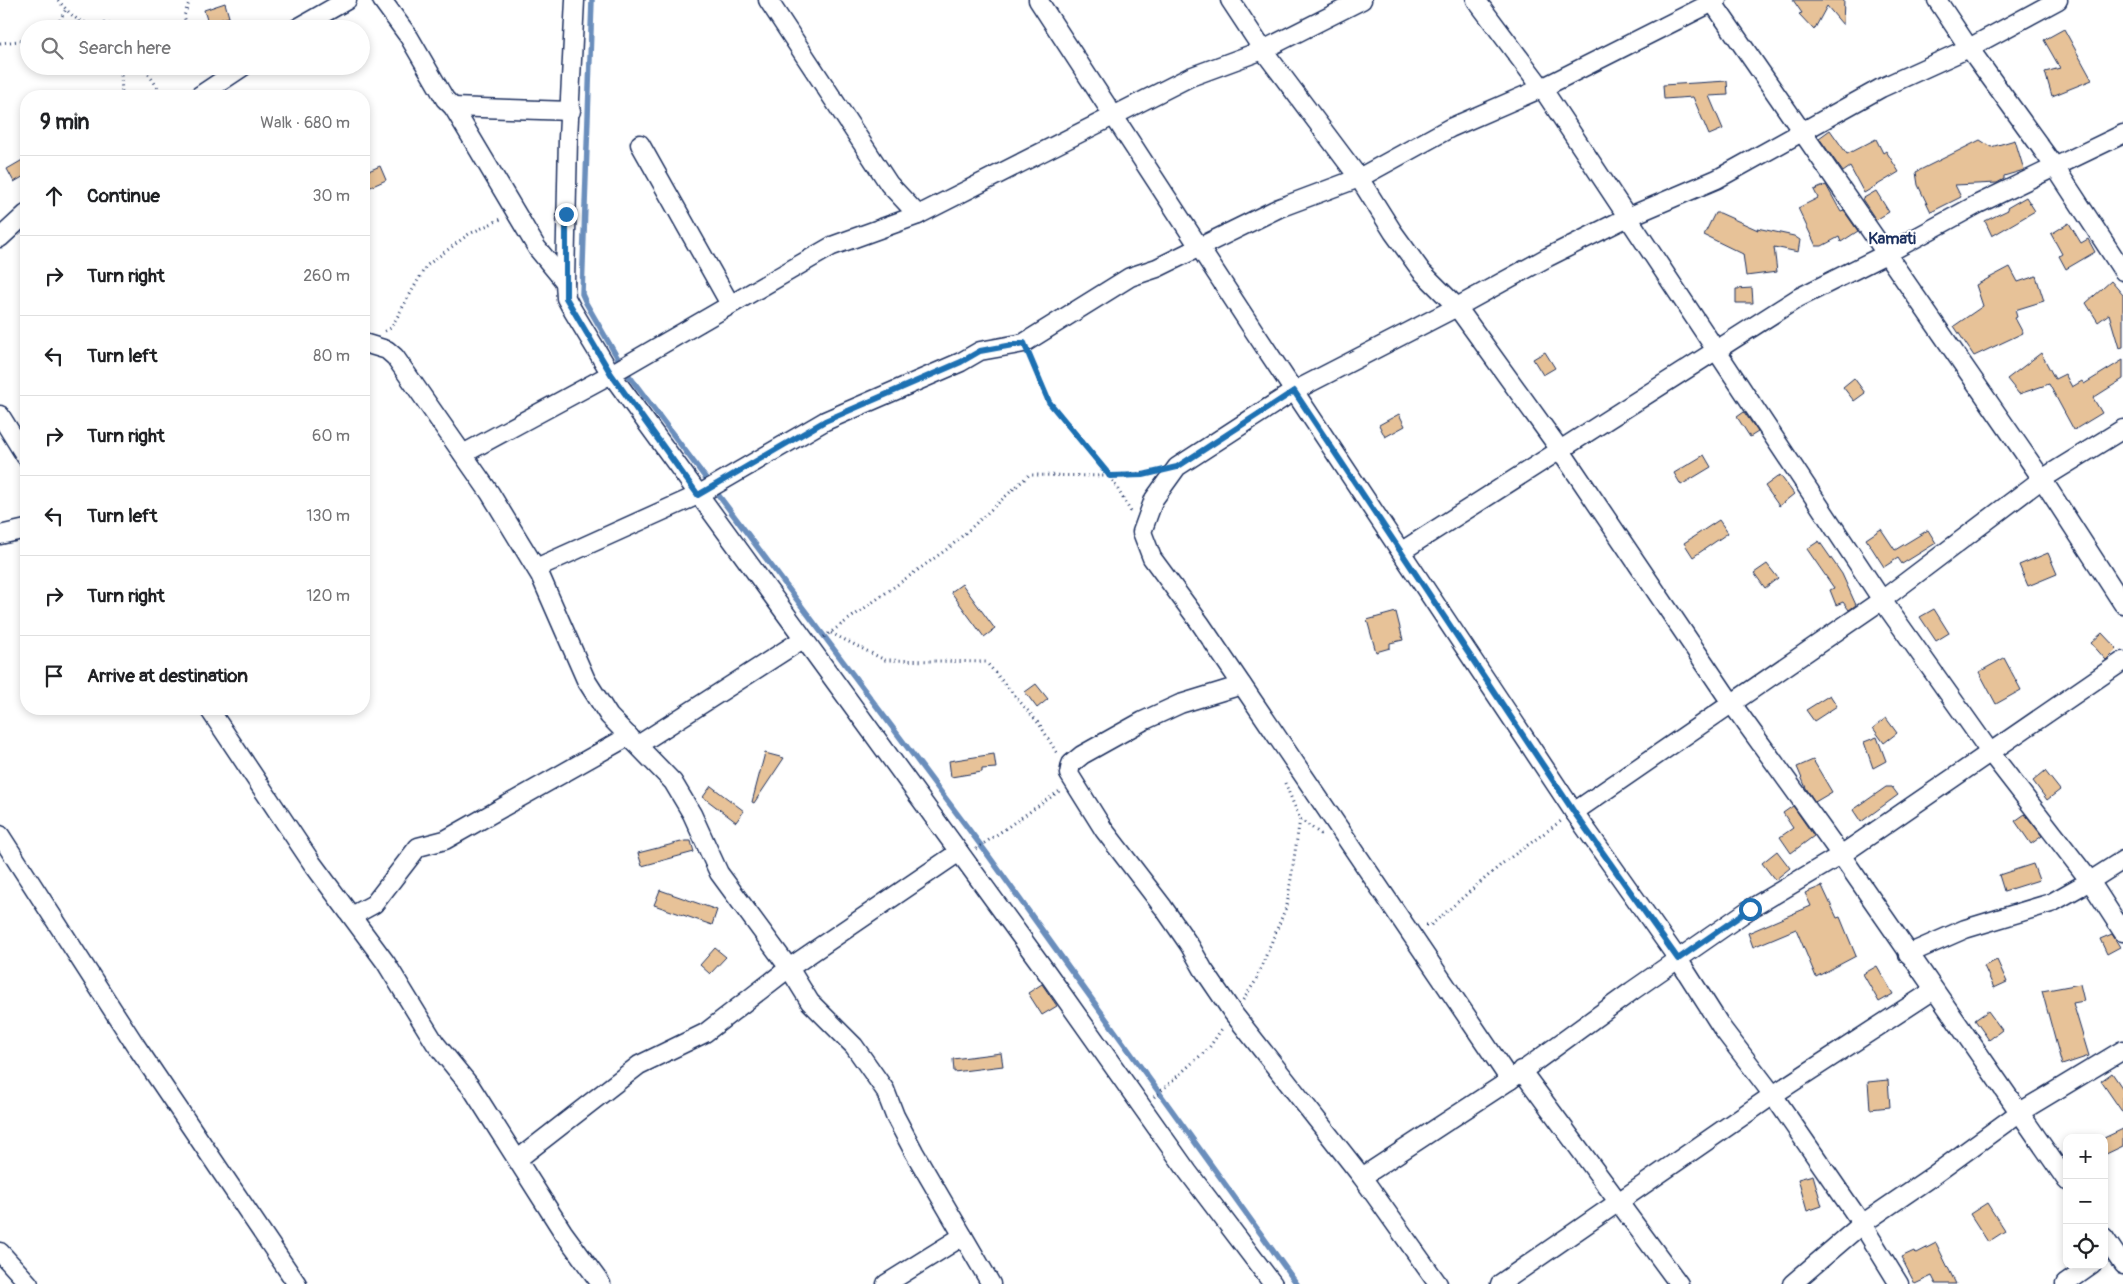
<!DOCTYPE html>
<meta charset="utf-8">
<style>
:root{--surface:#fff;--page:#f2f2f2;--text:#202124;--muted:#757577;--line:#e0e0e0}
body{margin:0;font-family:Pangolin,sans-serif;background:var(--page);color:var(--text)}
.controls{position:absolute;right:15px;bottom:15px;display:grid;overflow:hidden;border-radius:10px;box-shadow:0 2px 8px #0003}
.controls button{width:45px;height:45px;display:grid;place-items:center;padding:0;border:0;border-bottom:1px solid var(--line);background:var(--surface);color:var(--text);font:25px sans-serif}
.stop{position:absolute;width:15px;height:15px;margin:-11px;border:4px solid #1f6fb2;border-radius:50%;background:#fff}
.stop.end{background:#1f6fb2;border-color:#fff;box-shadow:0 1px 5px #0008}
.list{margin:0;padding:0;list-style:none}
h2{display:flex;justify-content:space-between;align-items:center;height:65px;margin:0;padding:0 20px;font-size:21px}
h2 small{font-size:16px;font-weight:400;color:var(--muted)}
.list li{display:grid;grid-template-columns:32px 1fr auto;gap:15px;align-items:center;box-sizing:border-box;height:80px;padding:0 20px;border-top:1px solid var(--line)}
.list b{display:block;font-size:19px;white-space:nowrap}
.list em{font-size:16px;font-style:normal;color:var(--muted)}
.icon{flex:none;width:28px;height:28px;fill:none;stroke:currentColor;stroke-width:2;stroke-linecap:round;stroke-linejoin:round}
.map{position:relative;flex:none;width:2123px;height:1284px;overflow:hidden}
.search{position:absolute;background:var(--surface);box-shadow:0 2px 8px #0003;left:20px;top:20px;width:350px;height:55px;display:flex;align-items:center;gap:12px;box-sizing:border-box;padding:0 18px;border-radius:28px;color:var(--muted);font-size:19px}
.panel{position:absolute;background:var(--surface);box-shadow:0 2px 8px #0003;left:20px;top:90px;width:350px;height:625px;border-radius:20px}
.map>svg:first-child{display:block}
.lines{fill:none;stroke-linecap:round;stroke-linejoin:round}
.stream{stroke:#6b8ebc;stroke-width:5.5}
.building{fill:#e7c298;stroke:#1b2f5e}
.street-casing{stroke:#1b2f5e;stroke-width:21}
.path{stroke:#1b2f5e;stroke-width:3;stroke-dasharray:1 4;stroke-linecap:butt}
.street{stroke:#fff;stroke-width:18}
.route{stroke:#1f6fb2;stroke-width:6}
.labels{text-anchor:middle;stroke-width:4;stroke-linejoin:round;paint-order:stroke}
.neighbourhood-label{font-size:16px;font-weight:bold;fill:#1b2f5e;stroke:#fff}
</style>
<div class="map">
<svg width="2123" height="1284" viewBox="0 0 2123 1284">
<rect width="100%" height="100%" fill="#fff"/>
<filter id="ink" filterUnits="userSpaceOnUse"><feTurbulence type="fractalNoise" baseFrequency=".02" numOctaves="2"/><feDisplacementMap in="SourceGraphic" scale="10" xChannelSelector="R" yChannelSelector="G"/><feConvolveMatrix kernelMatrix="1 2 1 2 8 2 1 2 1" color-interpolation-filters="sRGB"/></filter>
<g filter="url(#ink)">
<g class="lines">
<polyline class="stream" points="592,0 582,294 586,303 624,369 988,855 1297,1284"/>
</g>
<g class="building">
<polygon points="1793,0 1844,0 1843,25 1827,6 1814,30 1799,14 1802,13"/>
<polygon points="225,3 229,17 208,23 204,10"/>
<polygon points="2064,29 2092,80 2052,96 2045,72 2060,68 2044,40"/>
<polygon points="1727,81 1728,95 1709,96 1723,129 1709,135 1693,97 1664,99 1663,85"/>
<polygon points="1830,130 1847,154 1876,139 1883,153 1886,151 1899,172 1864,193 1850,167 1843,172 1819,138"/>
<polygon points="1980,140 1991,147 2015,140 2024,170 2004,176 2004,179 1997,183 1955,185 1961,197 1931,212 1918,185 1916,172"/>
<polygon points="26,158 26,175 14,182 7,169"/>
<polygon points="380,166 386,180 364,190 364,173"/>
<polygon points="1826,185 1841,212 1844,211 1858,231 1841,242 1839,237 1822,246 1816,246 1798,208 1818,198 1814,190"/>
<polygon points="1876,191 1889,212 1876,220 1862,199"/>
<polygon points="2026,197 2035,211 1992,236 1985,221 2008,210 2007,208"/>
<polygon points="1715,213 1720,213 1758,230 1757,228 1794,236 1800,240 1798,252 1774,247 1777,272 1746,276 1743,254 1704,235"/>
<polygon points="2069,223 2081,243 2088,239 2095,252 2066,269 2059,256 2062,254 2051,234"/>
<polygon points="2010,267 2018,282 2036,276 2044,301 2015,310 2017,317 2015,318 2023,333 1974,356 1954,326 1983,306 1976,285"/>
<polygon points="2111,281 2123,295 2123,347 2119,348 2109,314 2098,322 2086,303"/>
<polygon points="1752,288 1753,303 1736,303 1736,289"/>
<polygon points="1545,352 1555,368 1543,375 1533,359"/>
<polygon points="2041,353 2055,379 2065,374 2072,387 2082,381 2084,384 2123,360 2123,379 2093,398 2102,413 2074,430 2049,384 2019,394 2007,379"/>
<polygon points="1854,378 1865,393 1854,401 1843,387"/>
<polygon points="1744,412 1758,432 1750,437 1737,417"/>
<polygon points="1399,414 1405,426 1385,437 1379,425"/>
<polygon points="1704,455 1711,467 1681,485 1674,473"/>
<polygon points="1780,475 1794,494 1779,506 1765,486"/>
<polygon points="1719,520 1728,533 1693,557 1684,543"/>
<polygon points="1881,529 1895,550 1928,530 1936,543 1902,564 1898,558 1884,567 1866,539"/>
<polygon points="1819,541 1842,574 1856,605 1849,610 1843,602 1836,605 1830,590 1834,588 1807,549"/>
<polygon points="2048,553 2057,574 2028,586 2019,565"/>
<polygon points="1767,564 1778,578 1765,588 1754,573"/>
<polygon points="962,584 995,629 984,637 951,592"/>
<polygon points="1934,609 1949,633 1936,641 1920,617"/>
<polygon points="1396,612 1403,640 1390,643 1390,648 1376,652 1367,620"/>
<polygon points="2102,633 2117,649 2106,660 2091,643"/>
<polygon points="2004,658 2021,690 1996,704 1979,672"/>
<polygon points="1036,684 1048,699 1037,708 1025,692"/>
<polygon points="1830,695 1837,706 1814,721 1806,710"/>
<polygon points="1886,718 1897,733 1884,743 1873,728"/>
<polygon points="1877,737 1886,761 1873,768 1864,742"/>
<polygon points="765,753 784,758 754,803 752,802"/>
<polygon points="994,754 996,768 982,769 982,772 951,777 949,761"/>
<polygon points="1813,760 1832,792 1815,802 1806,788 1797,767"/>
<polygon points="2045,771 2060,790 2047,800 2033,781"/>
<polygon points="711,786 744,811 736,822 703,797"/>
<polygon points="1886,787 1892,787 1898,795 1861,822 1853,810"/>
<polygon points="1793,806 1814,836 1791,853 1780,837 1793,828 1783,813"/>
<polygon points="2025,814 2042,836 2031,844 2015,821"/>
<polygon points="685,841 691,841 694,852 642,866 638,853"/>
<polygon points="1777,851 1790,868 1775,880 1762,863"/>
<polygon points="2033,864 2039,880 2004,891 1999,875"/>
<polygon points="1822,886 1837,918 1840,917 1856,956 1816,977 1796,929 1753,947 1748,933 1811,906 1805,893"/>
<polygon points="660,890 717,910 712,925 654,905"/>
<polygon points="2112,934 2120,947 2107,954 2100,939"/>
<polygon points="715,948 726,957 710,974 700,965"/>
<polygon points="1997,960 2007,982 1994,988 1984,966"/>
<polygon points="1877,966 1893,994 1879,1002 1863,974"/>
<polygon points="1042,984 1057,1006 1042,1015 1028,993"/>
<polygon points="2080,984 2084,1001 2073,1003 2089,1056 2062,1065 2042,991"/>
<polygon points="1988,1011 2002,1030 1989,1040 1975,1020"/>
<polygon points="1001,1053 1003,1066 954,1072 953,1059"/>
<polygon points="2112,1073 2123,1089 2123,1113 2101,1081"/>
<polygon points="1888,1080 1890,1107 1870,1109 1868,1082"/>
<polygon points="2123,1129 2123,1146 2104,1155 2104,1138"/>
<polygon points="1813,1175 1822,1206 1807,1211 1798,1179"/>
<polygon points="1987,1203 2005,1231 1988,1242 1970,1214"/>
<polygon points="1936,1243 1956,1284 1936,1284 1932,1276 1915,1284 1901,1257 1914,1251 1915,1254"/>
</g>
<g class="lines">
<defs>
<g id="street">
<polyline points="382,0 409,37 445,99 453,107 537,248 565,282"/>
<polyline points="575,0 568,138 565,282 566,298 573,311 611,374 1048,974 1188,1172 1273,1284"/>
<polyline points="768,0 889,184 918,215"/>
<polyline points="1038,0 1254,331 1574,812 1678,959 1722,1028 1773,1095 1862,1224 1899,1284"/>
<polyline points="1230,0 1263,50 1359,178 1393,232 1422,272 1457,307 1561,451 1732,704 1841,855 2067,1181"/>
<polyline points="1476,0 1542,88 1882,600 1990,752 2090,881 2123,932"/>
<polyline points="1711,0 2042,479 2123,604"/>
<polyline points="1937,0 1969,48 2055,167 2123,271"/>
<polyline points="296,29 347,0"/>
<polyline points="199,96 244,66"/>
<polyline points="453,107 571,111"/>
<polyline points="640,144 730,304"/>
<polyline points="0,238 26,214"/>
<polyline points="364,343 387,350 395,357 490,493 540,575 586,680 609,716 673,782 692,814 719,873 789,968 810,1002 854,1046 885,1090 895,1116 914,1152 991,1284"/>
<polyline points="0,415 26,457"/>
<polyline points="463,454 611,374 832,246 918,215 1190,77 1263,50 1362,0"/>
<polyline points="0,535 26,529"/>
<polyline points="1402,551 1798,298 1886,254 1978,204 2123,134"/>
<polyline points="536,568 698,495 825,421 961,362 980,351 1024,343 1130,277 1157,268 1279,208 1359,178 1450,128 1542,88 1717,0"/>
<polyline points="1242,685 1180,704 1143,721 1082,755 1071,764 1069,774 1104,830 1163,907 1190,946 1203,969 1233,1013 1362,1177 1438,1284"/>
<polyline points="209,709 312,863 386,963 435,1043 471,1087 563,1232 601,1284"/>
<polyline points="638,745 803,639"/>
<polyline points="1574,812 1882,600 2042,479 2123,429"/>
<polyline points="0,835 136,1046 297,1284"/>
<polyline points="352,916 374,904 418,847 445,840 629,736"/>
<polyline points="1908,954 1965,929 2051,903 2090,881 2123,860"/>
<polyline points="1521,1070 1679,1284"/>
<polyline points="1510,1080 1200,623 1152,558 1142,532 1154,499 1177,467 1294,391 1457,307 1548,257 1628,217 1717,179 1881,88 1969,48 2058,0"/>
<polyline points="518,1159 639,1065 705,1033 789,968 959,852"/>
<polyline points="1362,1177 1510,1080 1632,991 1750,909 1841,855 2123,661"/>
<polyline points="2104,1237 2123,1265"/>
<polyline points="0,1252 29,1284"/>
<polyline points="886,1284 963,1236"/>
<polyline points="1500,1284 1773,1095 1934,990"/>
<polyline points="1792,1284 1862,1224 1931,1177 2020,1112 2123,1050"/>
<polyline points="2065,1284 2092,1265"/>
</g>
</defs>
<use href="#street" class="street-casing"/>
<g class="path">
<path d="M58 0C76 21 81 26 109 23L116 29"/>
<polyline points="78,21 83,29"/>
<polyline points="55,29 66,9"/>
<polyline points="188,29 184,16 190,0"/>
<polyline points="0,43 29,40"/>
<polyline points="118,66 121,73 122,96"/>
<polyline points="143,66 158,88 167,96"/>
<polyline points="385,331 391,328 426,266 469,234 501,219"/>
<polyline points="1030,357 1049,402 1110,476 1131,512"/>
<polyline points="831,633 885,660 986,662 1040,725 1058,755"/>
<polyline points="824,637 950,547 1029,475 1110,476 1151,473"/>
<polyline points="1300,819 1322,835"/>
<polyline points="976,849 1061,790"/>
<polyline points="1426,925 1431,925 1503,863 1561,821"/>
<polyline points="1243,1000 1255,982 1287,905 1300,819 1285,783"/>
<polyline points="1154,1097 1209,1048 1223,1027"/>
</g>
<use href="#street" class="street"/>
</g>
</g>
<g class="lines" filter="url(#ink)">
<polyline class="route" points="566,214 566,298 611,374 698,495 825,421 961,362 980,351 1024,343 1049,402 1110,476 1143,475 1177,467 1294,391 1574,812 1678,959 1750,909"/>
</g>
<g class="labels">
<g class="neighbourhood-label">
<text x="1892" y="244">Kamati</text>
</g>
</g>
</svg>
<div class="controls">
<button>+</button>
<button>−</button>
<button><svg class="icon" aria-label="locate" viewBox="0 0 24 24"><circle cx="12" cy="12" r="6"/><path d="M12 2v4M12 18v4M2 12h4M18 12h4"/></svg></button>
</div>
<div class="stop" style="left:1750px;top:909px"></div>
<div class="stop end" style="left:566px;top:214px"></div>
<div class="search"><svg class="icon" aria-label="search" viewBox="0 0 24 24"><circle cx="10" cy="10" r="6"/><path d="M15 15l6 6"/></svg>Search here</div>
<section class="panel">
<h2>9 min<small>Walk · 680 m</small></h2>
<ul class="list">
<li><svg class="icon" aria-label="ahead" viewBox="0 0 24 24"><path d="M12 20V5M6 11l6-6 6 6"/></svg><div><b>Continue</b></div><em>30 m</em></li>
<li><svg class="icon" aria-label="right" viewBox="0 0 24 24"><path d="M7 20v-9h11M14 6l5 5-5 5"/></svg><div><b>Turn right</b></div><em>260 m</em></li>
<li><svg class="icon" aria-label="left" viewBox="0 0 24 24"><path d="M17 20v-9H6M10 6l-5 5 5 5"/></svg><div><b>Turn left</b></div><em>80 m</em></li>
<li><svg class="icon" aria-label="right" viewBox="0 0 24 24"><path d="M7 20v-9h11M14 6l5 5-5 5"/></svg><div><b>Turn right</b></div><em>60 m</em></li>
<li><svg class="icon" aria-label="left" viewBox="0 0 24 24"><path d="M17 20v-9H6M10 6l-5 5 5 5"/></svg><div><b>Turn left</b></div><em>130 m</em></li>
<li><svg class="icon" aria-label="right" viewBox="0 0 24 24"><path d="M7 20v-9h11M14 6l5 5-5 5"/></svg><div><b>Turn right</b></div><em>120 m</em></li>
<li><svg class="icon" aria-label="arrive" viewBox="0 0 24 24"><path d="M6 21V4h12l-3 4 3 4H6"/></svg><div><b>Arrive at destination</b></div></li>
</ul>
</section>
</div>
